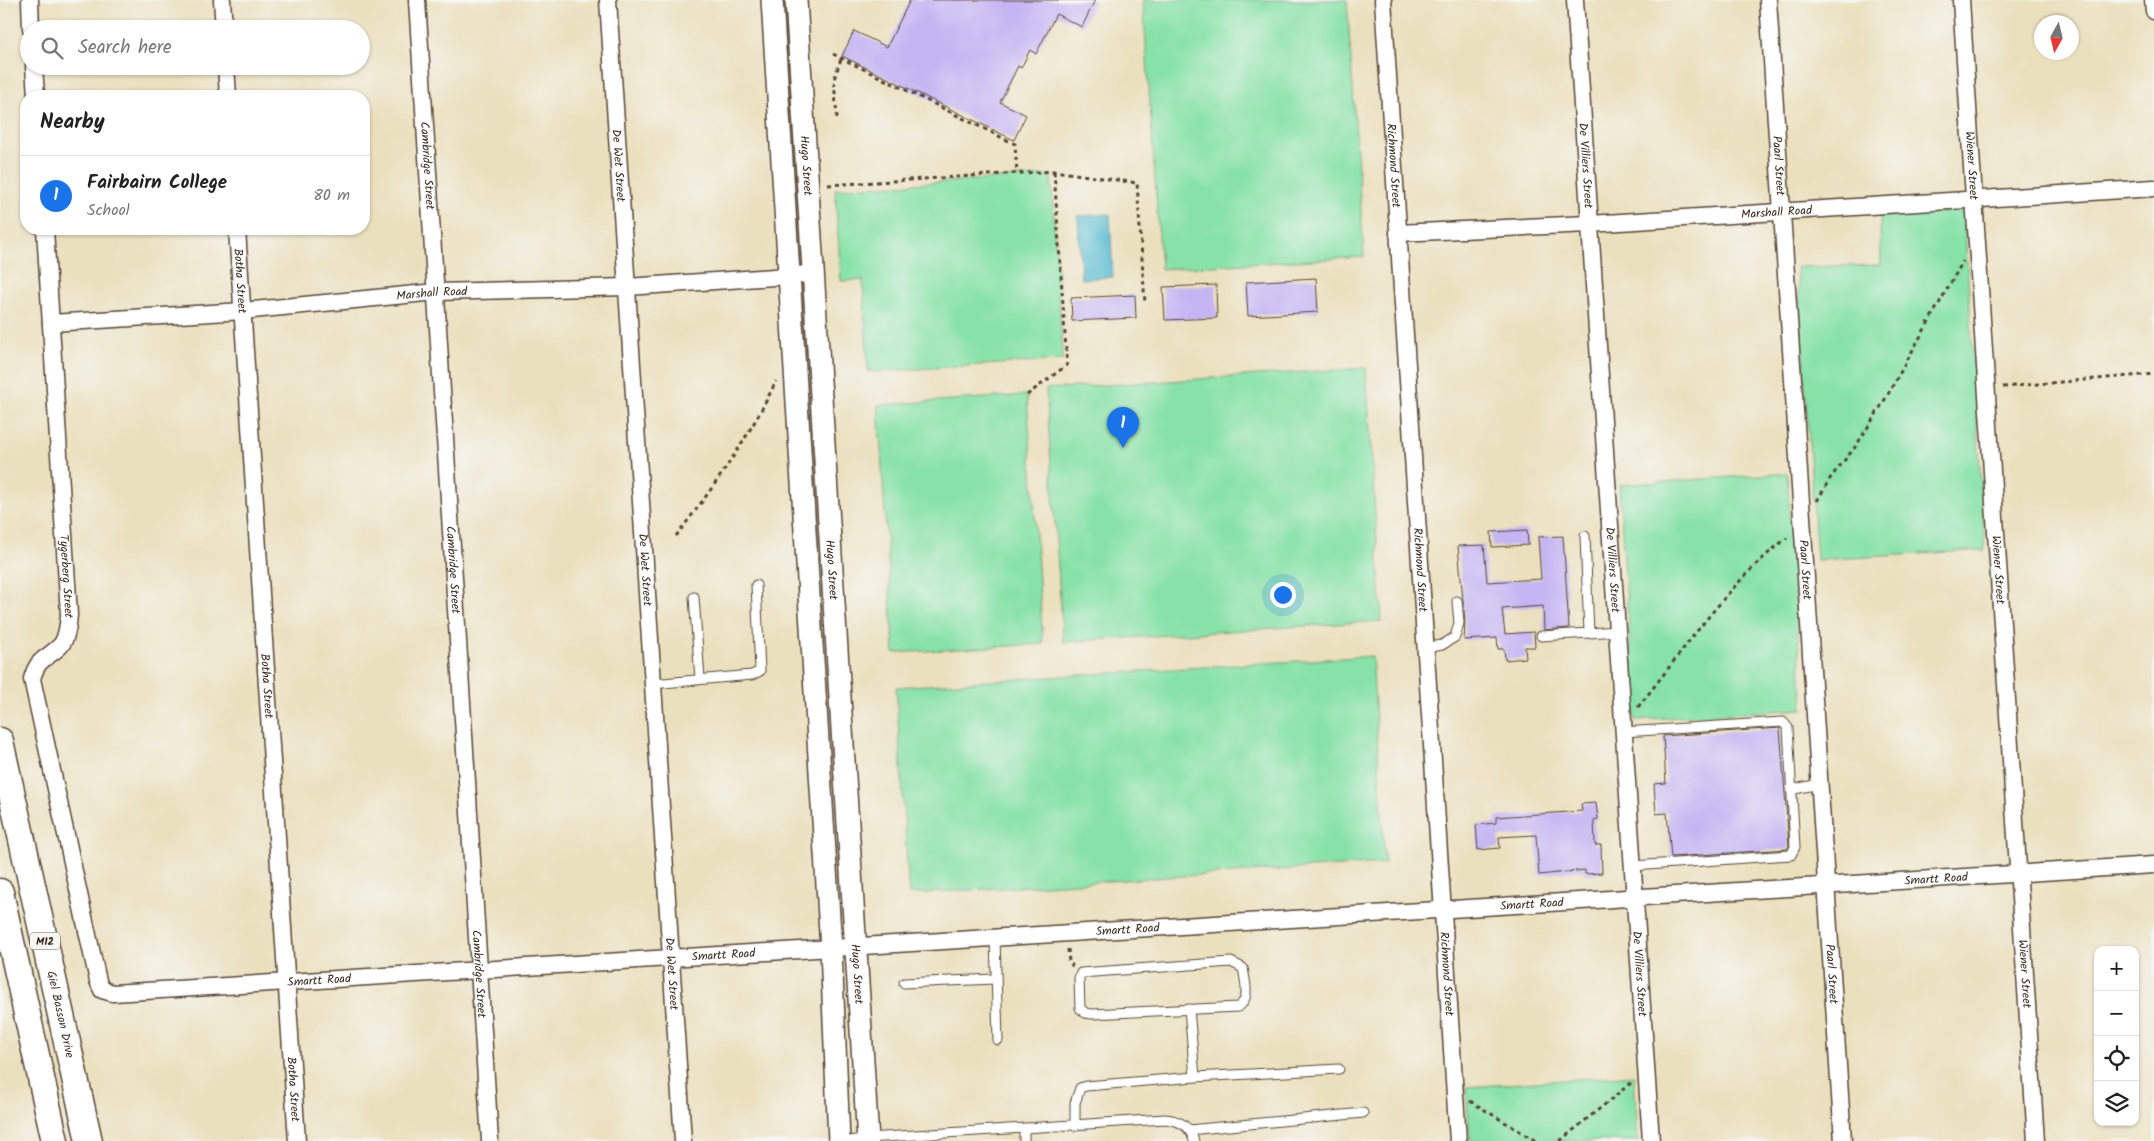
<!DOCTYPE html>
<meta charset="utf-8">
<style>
:root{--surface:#fff;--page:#f2f2f2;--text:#222;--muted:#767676;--line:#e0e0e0;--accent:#1a73e8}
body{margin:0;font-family:Kalam,sans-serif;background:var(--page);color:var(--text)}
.controls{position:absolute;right:15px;bottom:15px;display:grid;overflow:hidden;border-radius:10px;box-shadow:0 1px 4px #0004}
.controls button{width:45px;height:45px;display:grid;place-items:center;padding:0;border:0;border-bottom:1px solid var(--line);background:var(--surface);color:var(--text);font:25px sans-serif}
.compass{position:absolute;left:2034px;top:15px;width:45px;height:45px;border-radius:50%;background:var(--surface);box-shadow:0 1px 4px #0004;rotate:188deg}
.you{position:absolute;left:1282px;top:594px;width:18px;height:18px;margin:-12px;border:4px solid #fff;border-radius:50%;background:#1a73e8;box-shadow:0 0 0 8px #1a73e833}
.badge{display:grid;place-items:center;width:32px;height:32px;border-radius:50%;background:var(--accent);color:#fff;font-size:16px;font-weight:700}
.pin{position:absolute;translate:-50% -41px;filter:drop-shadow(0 1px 2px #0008)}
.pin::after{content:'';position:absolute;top:26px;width:18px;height:15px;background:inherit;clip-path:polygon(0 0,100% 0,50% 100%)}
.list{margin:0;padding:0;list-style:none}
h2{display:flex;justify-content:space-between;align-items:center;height:65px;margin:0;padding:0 20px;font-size:21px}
h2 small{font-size:16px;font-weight:400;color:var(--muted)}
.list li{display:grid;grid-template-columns:32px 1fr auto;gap:15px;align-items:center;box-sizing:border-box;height:80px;padding:0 20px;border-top:1px solid var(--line)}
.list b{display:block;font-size:19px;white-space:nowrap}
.list p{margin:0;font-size:16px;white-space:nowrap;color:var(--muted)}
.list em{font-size:16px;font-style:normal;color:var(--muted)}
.icon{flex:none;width:28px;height:28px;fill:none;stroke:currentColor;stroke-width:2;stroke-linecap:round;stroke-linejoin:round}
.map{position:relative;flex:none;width:2154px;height:1141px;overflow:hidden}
.search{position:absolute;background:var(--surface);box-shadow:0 1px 4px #0004;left:20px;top:20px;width:350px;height:55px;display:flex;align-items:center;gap:12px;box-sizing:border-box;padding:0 18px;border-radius:28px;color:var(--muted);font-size:19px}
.panel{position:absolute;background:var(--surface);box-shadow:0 1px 4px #0004;left:20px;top:90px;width:350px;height:145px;border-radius:20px}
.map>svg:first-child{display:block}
.green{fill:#87e2a7;stroke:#618662}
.water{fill:#53bad0;stroke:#477277}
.building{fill:#c5b5f3}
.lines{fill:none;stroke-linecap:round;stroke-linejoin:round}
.service-casing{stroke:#554536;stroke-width:11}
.minor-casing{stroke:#554536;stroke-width:19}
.tertiary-casing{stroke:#554536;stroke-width:24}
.primary-casing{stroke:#554536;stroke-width:29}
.path{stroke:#554536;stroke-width:3;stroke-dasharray:4 4;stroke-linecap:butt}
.service{stroke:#fff;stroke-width:9}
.minor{stroke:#fff;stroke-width:16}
.tertiary{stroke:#fff;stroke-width:21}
.primary{stroke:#fff;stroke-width:26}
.labels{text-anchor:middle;stroke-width:4.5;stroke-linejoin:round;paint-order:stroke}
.shield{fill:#f6f6f2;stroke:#73675e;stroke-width:1}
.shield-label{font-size:11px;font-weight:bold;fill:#3b2a1e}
.street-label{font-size:12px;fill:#3b2a1e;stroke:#f6f6f2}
</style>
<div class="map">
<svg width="2154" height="1141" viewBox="0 0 2154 1141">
<rect width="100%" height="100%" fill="#f6f6f2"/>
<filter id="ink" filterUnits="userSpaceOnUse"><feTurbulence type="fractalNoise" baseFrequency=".02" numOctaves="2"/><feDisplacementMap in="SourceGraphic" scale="10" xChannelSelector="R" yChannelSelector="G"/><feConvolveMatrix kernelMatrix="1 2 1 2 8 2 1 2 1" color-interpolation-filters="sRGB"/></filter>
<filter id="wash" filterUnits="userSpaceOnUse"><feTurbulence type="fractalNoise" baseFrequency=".0096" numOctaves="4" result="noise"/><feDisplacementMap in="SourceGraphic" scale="20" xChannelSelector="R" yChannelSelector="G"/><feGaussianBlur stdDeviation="1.12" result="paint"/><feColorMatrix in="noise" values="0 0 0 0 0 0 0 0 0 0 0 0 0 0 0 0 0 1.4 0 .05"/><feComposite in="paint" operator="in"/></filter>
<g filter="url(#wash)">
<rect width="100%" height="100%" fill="#ebe0be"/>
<g class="green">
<polygon points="1143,0 1347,0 1364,257 1161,269"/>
<polygon points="1051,175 1063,360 868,372 863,280 841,281 835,189"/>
<polygon points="1960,211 1964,213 1985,550 1817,560 1797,267 1881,265 1880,215"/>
<polygon points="1366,368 1382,621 1063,642 1046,389"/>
<polygon points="1027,395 1043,644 894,653 878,405"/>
<polygon points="1787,473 1803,709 1635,720 1619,485"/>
<polygon points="1372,656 1385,863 909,894 896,687"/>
<polygon points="1634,1075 1638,1141 1470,1141 1466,1087"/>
</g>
<polygon class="water" points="1110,214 1113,277 1081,279 1078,216"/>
<g id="blocks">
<g class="building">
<polygon points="910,0 1095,0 1082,27 1056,14 1036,54 1030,50 1021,68 1018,66 1000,102 1026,115 1014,140 842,56 854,31 887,47"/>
<polygon points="1316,278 1318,312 1248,316 1246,282"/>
<polygon points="1216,285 1217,318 1165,320 1163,287"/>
<polygon points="1135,295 1136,318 1072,321 1071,298"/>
<polygon points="1527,530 1528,545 1492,547 1491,532"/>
<polygon points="1563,536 1569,628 1544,630 1543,606 1502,609 1505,634 1534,632 1535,647 1525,647 1526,658 1505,660 1504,649 1498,649 1497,638 1464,640 1465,622 1458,546 1484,545 1487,582 1541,579 1538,537"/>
<polygon points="1780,728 1789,846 1787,849 1671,857 1667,813 1656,814 1654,784 1666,783 1663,736"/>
<polygon points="1596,803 1598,819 1594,820 1595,845 1601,845 1602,873 1585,874 1585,870 1539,875 1536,835 1499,837 1500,848 1478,850 1476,825 1496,823 1496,817 1582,811 1581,804"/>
</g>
</g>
</g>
<g filter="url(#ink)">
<use href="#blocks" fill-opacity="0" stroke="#554536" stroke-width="1"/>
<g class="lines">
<defs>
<g id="service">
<polyline points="694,597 700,679"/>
<polyline points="1589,633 1617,631"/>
<polyline points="1541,636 1589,633 1585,536"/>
<polyline points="1425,648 1442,645 1455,637 1459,623 1457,601"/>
<polyline points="652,684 752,675 760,671 756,585"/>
<polyline points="1623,732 1783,722 1788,728 1795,847 1791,855 1633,866"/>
<polyline points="1794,789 1820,784"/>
<polyline points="995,937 998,1040"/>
<path d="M1231 962 1243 968C1245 981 1251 999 1238 1007L1092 1014 1085 1013 1080 1008 1079 978 1081 973Z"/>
<polyline points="904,983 995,979"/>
<polyline points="1189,1009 1195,1077"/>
<polyline points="1075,1126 1075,1103 1080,1088 1086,1086 1195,1077 1339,1069"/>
<polyline points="1024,1129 1024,1141"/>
<polyline points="1189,1130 1363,1113"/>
<path d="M850 1141 868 1138 1165 1119C1178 1120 1191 1126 1194 1141"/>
</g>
<g id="minor">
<polyline points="30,0 31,29"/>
<polyline points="222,0 224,29"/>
<path id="s1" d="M417 0 490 1141"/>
<path id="s2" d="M608 0 683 1141"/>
<path id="s3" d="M1383 0 1458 1141"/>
<path id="s4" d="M1575 0 1651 1141"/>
<path id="s5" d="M1768 0 1843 1141"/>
<path id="s6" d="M1961 0 2036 1141"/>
<polyline points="2153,0 2154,11"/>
<polyline points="34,66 36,96"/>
<polyline points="226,66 228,96"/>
<path id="s7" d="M45 229 69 615C68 625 67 639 60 646 46 660 38 657 32 679L98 981 102 990 113 993 2154 865"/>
<path id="s8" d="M237 229 297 1141"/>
<path id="s9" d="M1398 233 1589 224 2154 188"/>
<path id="s10" d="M51 323 243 311 436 292 627 287 789 276 814 273"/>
</g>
<g id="tertiary">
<polyline points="772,0 831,949 839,1141"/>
<path id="s11" d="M796 0 868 1141"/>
</g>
<g id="primary">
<path id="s12" d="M0 741 89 1141"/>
<polyline points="0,892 55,1141"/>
</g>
</defs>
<use href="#service" class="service-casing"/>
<use href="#minor" class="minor-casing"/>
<use href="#tertiary" class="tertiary-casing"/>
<use href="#primary" class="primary-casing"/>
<g class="path">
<polyline points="833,54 1015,144 1017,173"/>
<polyline points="837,118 834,79 841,59"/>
<polyline points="828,185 1054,171 1137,183 1145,304"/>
<polyline points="2003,387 2154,374"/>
<polyline points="1027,395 1067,365 1054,171"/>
<polyline points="1817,501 1831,477 1856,446 1883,403 1963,261"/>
<path d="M676 536C714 487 750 436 776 381"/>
<path d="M1638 707C1685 649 1727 584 1787 538"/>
<polyline points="1068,949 1069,963 1073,966"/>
<polyline points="1470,1101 1536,1141"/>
<polyline points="1560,1141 1631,1083"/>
</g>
<use href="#service" class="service"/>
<use href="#minor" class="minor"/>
<use href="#tertiary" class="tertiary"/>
<use href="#primary" class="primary"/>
</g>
</g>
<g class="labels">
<rect class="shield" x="30" y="932.5" width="30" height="17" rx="4"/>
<g class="shield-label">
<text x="45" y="945">M12</text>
</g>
<g class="street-label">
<text dy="4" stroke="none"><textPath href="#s1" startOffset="166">Cambridge Street</textPath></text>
<text dy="4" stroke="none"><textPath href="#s2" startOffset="166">De Wet Street</textPath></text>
<text dy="4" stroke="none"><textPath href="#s11" startOffset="166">Hugo Street</textPath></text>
<text dy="4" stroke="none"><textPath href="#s3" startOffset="166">Richmond Street</textPath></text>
<text dy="4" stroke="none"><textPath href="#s4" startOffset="166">De Villiers Street</textPath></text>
<text dy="4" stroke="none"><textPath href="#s5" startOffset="166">Paarl Street</textPath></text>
<text dy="4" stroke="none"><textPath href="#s6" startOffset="166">Wiener Street</textPath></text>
<text dy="4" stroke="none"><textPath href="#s9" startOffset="379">Marshall Road</textPath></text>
<text dy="4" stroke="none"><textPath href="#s8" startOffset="52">Botha Street</textPath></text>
<text dy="4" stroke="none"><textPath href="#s10" startOffset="382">Marshall Road</textPath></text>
<text dy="4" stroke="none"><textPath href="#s1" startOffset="571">Cambridge Street</textPath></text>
<text dy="4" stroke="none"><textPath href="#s11" startOffset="571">Hugo Street</textPath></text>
<text dy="4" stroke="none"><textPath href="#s6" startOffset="571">Wiener Street</textPath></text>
<text dy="4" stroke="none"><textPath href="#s2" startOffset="571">De Wet Street</textPath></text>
<text dy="4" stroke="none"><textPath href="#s3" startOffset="571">Richmond Street</textPath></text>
<text dy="4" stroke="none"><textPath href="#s4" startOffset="571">De Villiers Street</textPath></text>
<text dy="4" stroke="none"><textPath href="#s5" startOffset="571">Paarl Street</textPath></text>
<text dy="4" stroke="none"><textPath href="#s7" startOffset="348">Tygerberg Street</textPath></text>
<text dy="4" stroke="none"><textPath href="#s8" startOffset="458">Botha Street</textPath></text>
<text dy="4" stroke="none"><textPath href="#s7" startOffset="2621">Smartt Road</textPath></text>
<text dy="4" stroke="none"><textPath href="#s7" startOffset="2216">Smartt Road</textPath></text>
<text dy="4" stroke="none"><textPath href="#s7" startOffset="1811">Smartt Road</textPath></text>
<text dy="4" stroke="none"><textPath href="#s7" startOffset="1406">Smartt Road</textPath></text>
<text dy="4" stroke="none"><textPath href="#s1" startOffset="976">Cambridge Street</textPath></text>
<text dy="4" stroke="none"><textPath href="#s2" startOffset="976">De Wet Street</textPath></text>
<text dy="4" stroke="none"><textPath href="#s11" startOffset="976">Hugo Street</textPath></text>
<text dy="4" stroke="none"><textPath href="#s3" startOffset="976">Richmond Street</textPath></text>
<text dy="4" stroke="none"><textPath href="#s4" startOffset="976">De Villiers Street</textPath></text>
<text dy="4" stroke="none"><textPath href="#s5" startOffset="976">Paarl Street</textPath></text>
<text dy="4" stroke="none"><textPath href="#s6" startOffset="976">Wiener Street</textPath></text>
<text dy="4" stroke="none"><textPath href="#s7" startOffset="1001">Smartt Road</textPath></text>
<text dy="4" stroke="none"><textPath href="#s12" startOffset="280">Giel Basson Drive</textPath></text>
<text dy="4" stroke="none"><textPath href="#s8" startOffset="862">Botha Street</textPath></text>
</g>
</g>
</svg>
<div class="controls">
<button>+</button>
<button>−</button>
<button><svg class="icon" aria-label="locate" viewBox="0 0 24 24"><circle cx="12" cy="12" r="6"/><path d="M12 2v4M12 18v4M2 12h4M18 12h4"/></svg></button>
<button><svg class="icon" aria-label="layers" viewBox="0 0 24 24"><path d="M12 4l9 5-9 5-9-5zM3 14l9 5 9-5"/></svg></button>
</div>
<svg class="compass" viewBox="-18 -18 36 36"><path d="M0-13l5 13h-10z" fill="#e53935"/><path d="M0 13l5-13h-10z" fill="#767676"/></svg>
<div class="you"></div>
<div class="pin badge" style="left:1123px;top:448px">1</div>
<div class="search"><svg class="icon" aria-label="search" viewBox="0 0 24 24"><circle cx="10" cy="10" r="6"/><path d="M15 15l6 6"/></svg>Search here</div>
<section class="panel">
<h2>Nearby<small></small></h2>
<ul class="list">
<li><span class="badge">1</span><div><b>Fairbairn College</b><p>School</p></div><em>80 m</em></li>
</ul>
</section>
</div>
